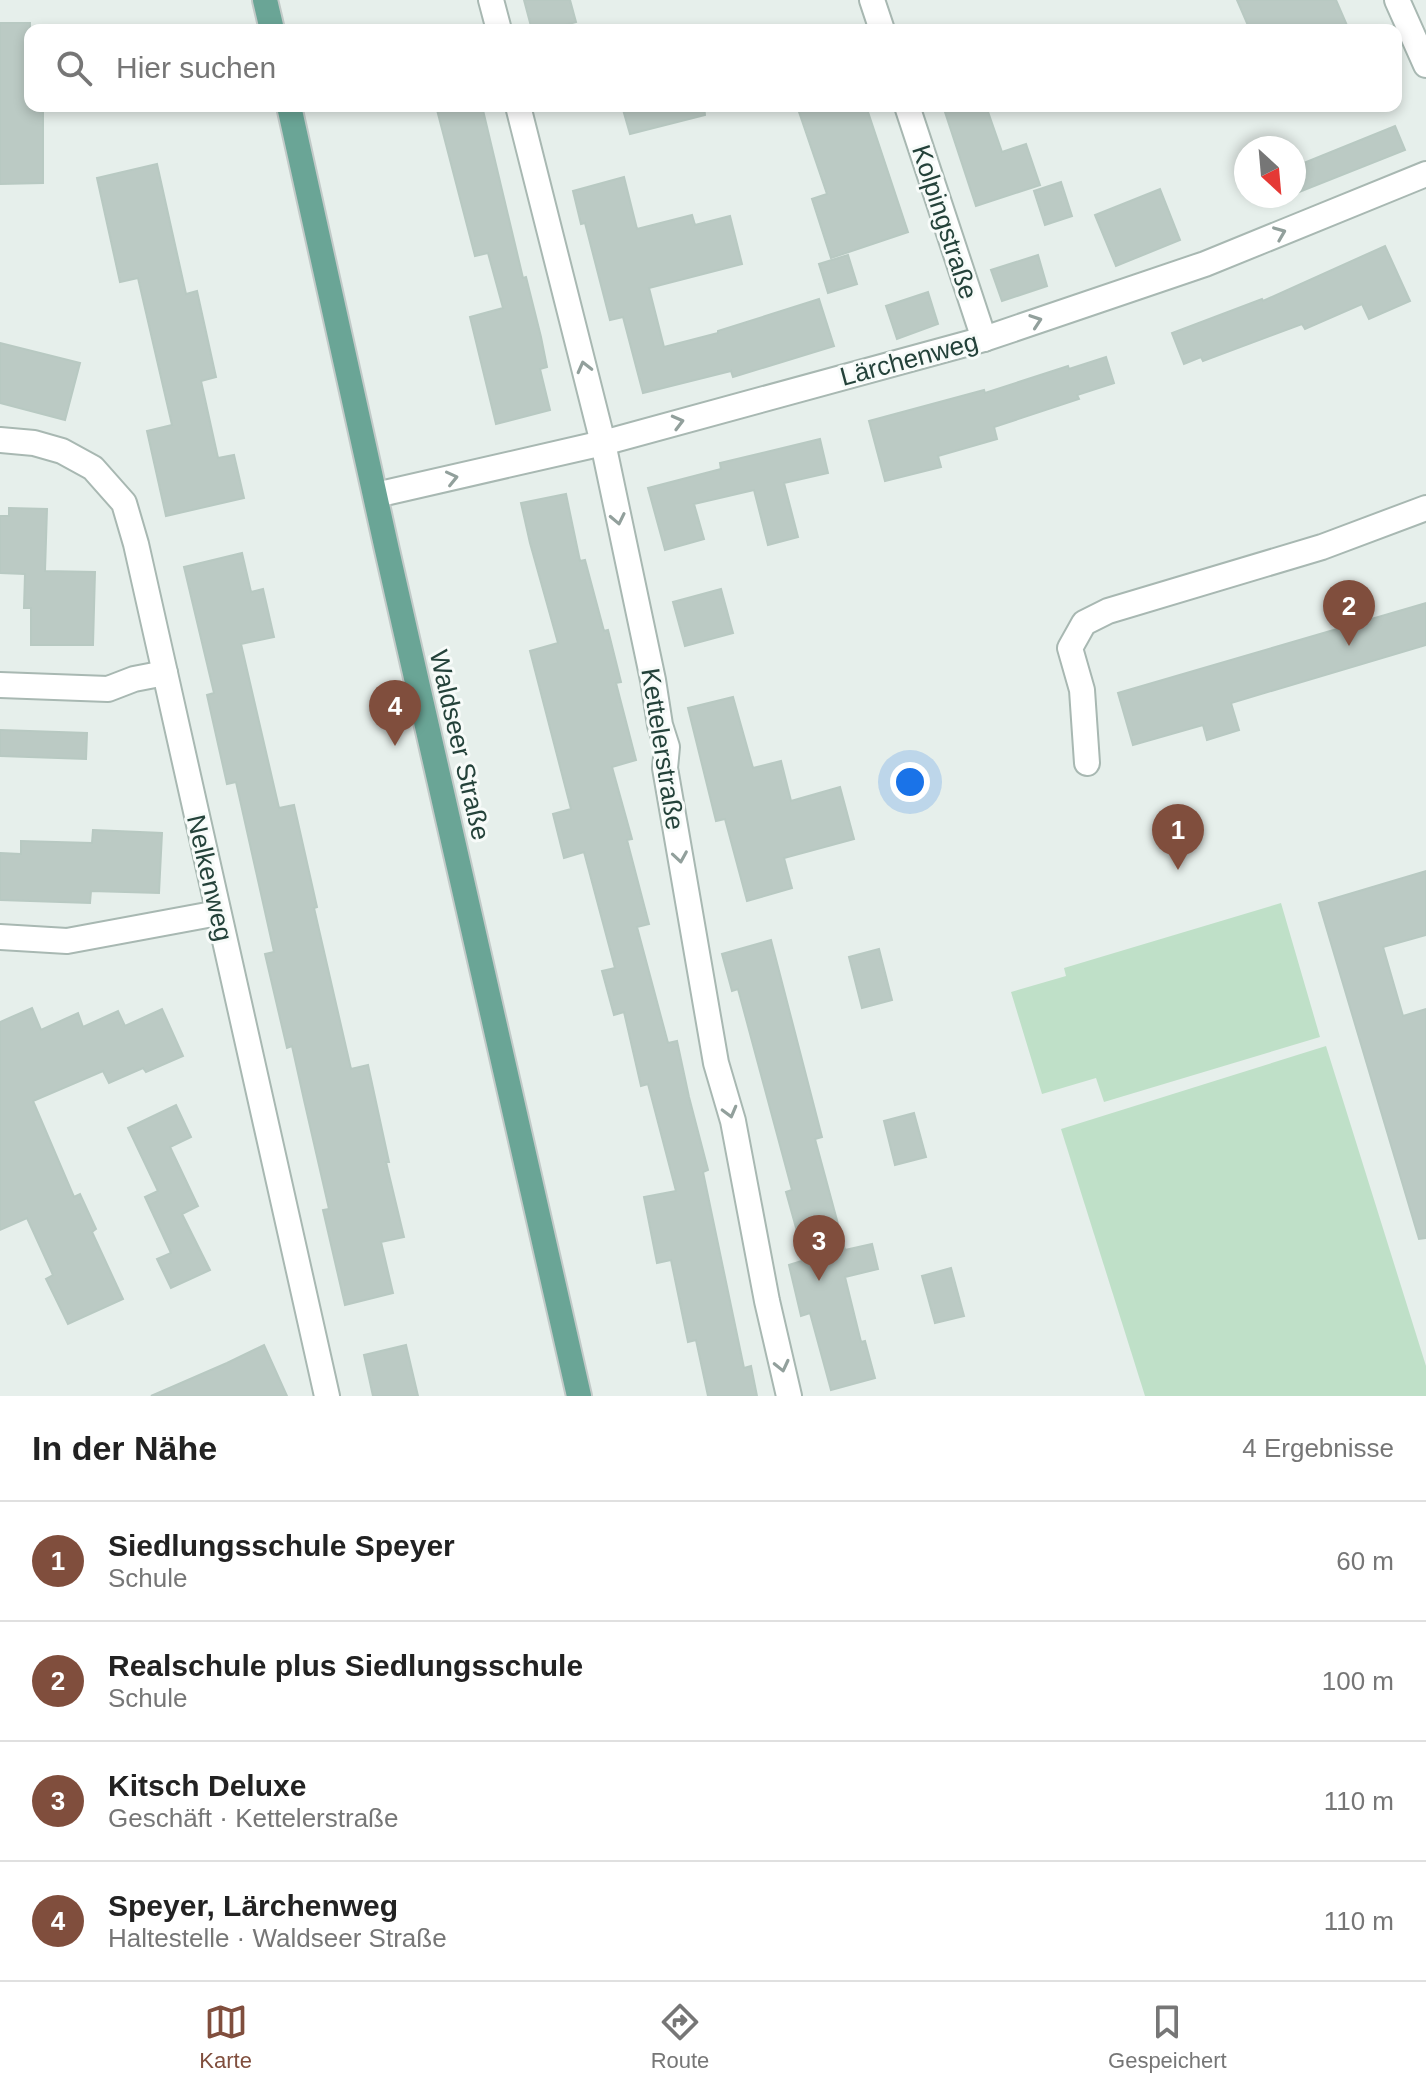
<!DOCTYPE html>
<html lang="de">
<meta charset="utf-8">
<style>
:root{--surface:#fff;--page:#f2f2f2;--text:#222;--muted:#767676;--line:#e0e0e0;--accent:#804e3d}
body{margin:0;font-family:Helvetica,sans-serif;background:var(--page);color:var(--text)}
.compass{position:absolute;left:1234px;top:136px;width:72px;height:72px;border-radius:50%;background:var(--surface);box-shadow:0 4px 12px #0003;rotate:154deg}
.you{position:absolute;left:910px;top:782px;width:28px;height:28px;margin:-20px;border:6px solid #fff;border-radius:50%;background:#1a73e8;box-shadow:0 0 0 12px #1a73e833}
.badge{display:grid;place-items:center;width:52px;height:52px;border-radius:50%;background:var(--accent);color:#fff;font-size:26px;font-weight:700}
.pin{position:absolute;translate:-50% -66px;filter:drop-shadow(0 2px 4px #0008)}
.pin::after{content:'';position:absolute;top:42px;width:28px;height:24px;background:inherit;clip-path:polygon(0 0,100% 0,50% 100%)}
.list{margin:0;padding:0;list-style:none}
h2{display:flex;justify-content:space-between;align-items:center;height:104px;margin:0;padding:0 32px;font-size:34px}
h2 small{font-size:26px;font-weight:400;color:var(--muted)}
.list li{display:grid;grid-template-columns:52px 1fr auto;gap:24px;align-items:center;box-sizing:border-box;height:120px;padding:0 32px;border-top:2px solid var(--line)}
.list b{display:block;font-size:30px;white-space:nowrap}
.list p{margin:0;font-size:26px;white-space:nowrap;color:var(--muted)}
.list em{font-size:26px;font-style:normal;color:var(--muted)}
.icon{flex:none;width:44px;height:44px;fill:none;stroke:currentColor;stroke-width:2;stroke-linecap:round;stroke-linejoin:round}
.map{position:relative;flex:none;width:1426px;height:1396px;overflow:hidden}
.search{position:absolute;background:var(--surface);box-shadow:0 4px 12px #0003;left:24px;right:24px;top:24px;height:88px;display:flex;align-items:center;gap:20px;box-sizing:border-box;padding:0 28px;border-radius:16px;color:var(--muted);font-size:30px}
.sheet{height:584px;background:var(--surface)}
nav{display:flex;justify-content:space-around;align-items:center;box-sizing:border-box;height:112px;border-top:2px solid var(--line);background:var(--surface);font-size:22px;color:var(--muted)}
nav a{display:grid;justify-items:center;gap:4px}
nav .on{color:var(--accent)}
.map>svg:first-child{display:block}
.green{fill:#bfe0c8}
.building{fill:#bbcac4;stroke:#b8c9c2;stroke-width:2}
.lines{fill:none;stroke-linecap:round;stroke-linejoin:round}
.minor-casing{stroke:#a8b8b2;stroke-width:28}
.major-casing{stroke:#c2cac8;stroke-width:28}
.minor{stroke:#fff;stroke-width:24}
.major{stroke:#6aa596;stroke-width:24}
.oneway{stroke:#92a09c}
.labels{text-anchor:middle;stroke-width:6;stroke-linejoin:round;paint-order:stroke}
.street-label{font-size:26px;fill:#24423a;stroke:#f7fbf9}
</style>
<div class="map">
<svg width="1426" height="1396" viewBox="0 0 1426 1396">
<rect width="100%" height="100%" fill="#e6efeb"/>
<g class="green">
<polygon points="1281,903 1320,1037 1104,1102 1096,1078 1042,1094 1011,992 1066,976 1064,968"/>
<polygon points="1326,1046 1426,1366 1426,1396 1145,1396 1061,1129"/>
</g>
<g class="building">
<polygon points="524,0 570,0 576,22 546,30 532,30"/>
<polygon points="1237,0 1336,0 1349,30 1250,30"/>
<polygon points="0,23 30,23 30,106 43,106 43,183 0,184"/>
<polygon points="436,106 482,106 523,278 526,277 541,337 547,367 540,369 550,410 496,424 470,317 503,308 488,253 475,256"/>
<polygon points="622,106 704,106 705,115 630,134"/>
<polygon points="797,106 866,106 908,232 831,258 812,199 827,194"/>
<polygon points="943,106 986,106 1002,152 1026,144 1040,185 976,206"/>
<polygon points="1395,126 1405,150 1294,194 1294,167"/>
<polygon points="157,164 186,294 197,291 216,377 201,381 218,458 234,455 244,498 166,516 147,431 172,425 138,278 120,282 97,178"/>
<polygon points="624,177 637,229 692,215 695,225 730,216 742,264 649,288 664,347 718,333 718,331 819,299 834,346 733,377 731,371 643,393 623,317 610,320 585,223 581,224 573,191"/>
<polygon points="1061,182 1072,216 1045,225 1034,191"/>
<polygon points="1160,189 1180,240 1116,266 1095,215"/>
<polygon points="1385,246 1410,301 1369,319 1362,304 1305,329 1302,324 1203,361 1201,357 1184,364 1172,333 1262,299 1263,301"/>
<polygon points="848,255 857,284 828,293 819,264"/>
<polygon points="1038,255 1047,286 1002,301 991,270"/>
<polygon points="928,292 938,324 897,339 886,306"/>
<polygon points="0,343 80,363 65,420 0,403"/>
<polygon points="1106,357 1114,383 1077,395 1079,399 994,427 997,439 938,456 941,467 885,481 869,421 984,390 985,393 1068,366 1069,369"/>
<polygon points="820,439 828,473 784,483 798,537 768,545 754,490 694,504 704,539 665,550 648,488 721,469 720,463"/>
<polygon points="566,494 580,561 585,560 604,631 608,630 621,682 616,683 636,760 612,767 632,839 627,840 649,924 637,927 668,1043 677,1041 689,1097 708,1170 703,1172 744,1368 751,1366 757,1396 708,1396 696,1340 688,1342 671,1260 657,1263 644,1197 676,1191 648,1084 641,1086 624,1012 614,1015 602,971 615,968 584,852 564,858 553,814 571,809 530,651 558,643 530,543 521,503"/>
<polygon points="9,508 47,509 45,571 95,572 93,645 31,645 31,608 24,608 25,574 0,573 0,516 9,516"/>
<polygon points="242,553 251,592 263,589 274,637 241,644 279,808 294,805 317,907 314,908 351,1069 368,1065 389,1162 386,1162 404,1237 381,1242 393,1293 345,1305 323,1210 329,1209 304,1100 292,1046 287,1048 265,954 274,952 236,782 227,784 207,695 214,693 184,567"/>
<polygon points="721,589 733,633 685,646 673,602"/>
<polygon points="1426,603 1426,645 1231,703 1239,730 1207,740 1203,725 1133,745 1118,693"/>
<polygon points="733,697 753,768 781,761 791,801 840,787 854,839 784,858 792,888 747,901 725,819 716,821 688,708"/>
<polygon points="0,730 87,733 86,759 0,756"/>
<polygon points="93,830 162,833 159,893 91,891 90,903 0,900 0,853 21,854 21,841 92,843"/>
<polygon points="1426,871 1426,935 1383,947 1403,1016 1426,1009 1426,1238 1419,1239 1319,903"/>
<polygon points="771,940 822,1137 815,1139 845,1250 872,1244 878,1269 845,1277 861,1342 865,1341 875,1378 831,1390 810,1313 801,1316 789,1265 805,1260 786,1192 792,1190 738,989 732,991 722,954"/>
<polygon points="879,949 892,1000 862,1008 849,957"/>
<polygon points="32,1008 41,1030 78,1013 83,1027 118,1011 125,1026 162,1009 183,1056 146,1072 143,1068 109,1083 103,1071 33,1101 74,1197 80,1194 96,1229 92,1232 123,1299 68,1324 46,1279 53,1275 27,1218 0,1230 0,1022"/>
<polygon points="176,1105 191,1137 170,1147 198,1206 182,1214 210,1270 171,1288 157,1259 171,1253 145,1197 158,1191 128,1128"/>
<polygon points="914,1113 926,1157 895,1165 884,1121"/>
<polygon points="951,1268 964,1316 935,1323 922,1276"/>
<polygon points="264,1345 287,1396 151,1396 227,1363"/>
<polygon points="406,1345 418,1396 373,1396 364,1355"/>
</g>
<g class="lines">
<defs>
<g id="minor">
<polyline points="491,0 499,30"/>
<polyline points="872,0 882,30"/>
<polyline points="1397,0 1426,65"/>
<polyline points="518,106 603,443 653,680 660,725 667,747 665,768 716,1063 733,1121 767,1301 789,1396"/>
<polyline points="907,106 984,339"/>
<polyline points="0,440 34,443 62,451 93,468 124,503 136,544 165,673 327,1396"/>
<polyline points="376,495 603,443 984,339 1205,264 1426,174"/>
<polyline points="0,685 108,689 134,679 165,673"/>
<polyline points="1087,763 1082,690 1070,648 1084,623 1108,611 1322,547 1426,508"/>
<polyline points="0,937 67,941 218,913"/>
</g>
<g id="major">
<polyline points="265,0 272,30"/>
<polyline points="289,106 387,550 579,1396"/>
</g>
</defs>
<use href="#minor" class="minor-casing"/>
<use href="#major" class="major-casing"/>
<use href="#minor" class="minor"/>
<use href="#major" class="major"/>
</g>
<defs><path id="oneway-chevron" d="M-2-3.5L2.5 0L-2 3.5" fill="none" stroke-width="1.6" stroke-linecap="round" stroke-linejoin="round" transform="scale(2)"/></defs>
<g class="oneway">
<use href="#oneway-chevron" transform="translate(1280 233) rotate(-22)"/>
<use href="#oneway-chevron" transform="translate(1036 321) rotate(-19)"/>
<use href="#oneway-chevron" transform="translate(584 367) rotate(-104)"/>
<use href="#oneway-chevron" transform="translate(678 422) rotate(-15)"/>
<use href="#oneway-chevron" transform="translate(452 478) rotate(-13)"/>
<use href="#oneway-chevron" transform="translate(618 519) rotate(78)"/>
<use href="#oneway-chevron" transform="translate(680 857) rotate(81)"/>
<use href="#oneway-chevron" transform="translate(730 1112) rotate(75)"/>
<use href="#oneway-chevron" transform="translate(782 1366) rotate(77)"/>
</g>
<g class="labels">
<g class="street-label">
<text transform="translate(945 222) rotate(72)" y="9">Kolpingstraße</text>
<text transform="translate(909 359) rotate(-15)" y="9">Lärchenweg</text>
<text transform="translate(460 745) rotate(77)" y="9">Waldseer Straße</text>
<text transform="translate(663 749) rotate(81)" y="9">Kettelerstraße</text>
<text transform="translate(210 878) rotate(77)" y="9">Nelkenweg</text>
</g>
</g>
</svg>
<svg class="compass" viewBox="-18 -18 36 36"><path d="M0-13l5 13h-10z" fill="#e53935"/><path d="M0 13l5-13h-10z" fill="#767676"/></svg>
<div class="you"></div>
<div class="pin badge" style="left:1178px;top:870px">1</div>
<div class="pin badge" style="left:1349px;top:646px">2</div>
<div class="pin badge" style="left:819px;top:1281px">3</div>
<div class="pin badge" style="left:395px;top:746px">4</div>
<div class="search"><svg class="icon" aria-label="search" viewBox="0 0 24 24"><circle cx="10" cy="10" r="6"/><path d="M15 15l6 6"/></svg>Hier suchen</div>
</div>
<section class="sheet">
<h2>In der Nähe<small>4 Ergebnisse</small></h2>
<ul class="list">
<li><span class="badge">1</span><div><b>Siedlungsschule Speyer</b><p>Schule</p></div><em>60 m</em></li>
<li><span class="badge">2</span><div><b>Realschule plus Siedlungsschule</b><p>Schule</p></div><em>100 m</em></li>
<li><span class="badge">3</span><div><b>Kitsch Deluxe</b><p>Geschäft · Kettelerstraße</p></div><em>110 m</em></li>
<li><span class="badge">4</span><div><b>Speyer, Lärchenweg</b><p>Haltestelle · Waldseer Straße</p></div><em>110 m</em></li>
</ul>
</section>
<nav>
<a class="on"><svg class="icon" aria-label="map" viewBox="0 0 24 24"><path d="M3 6l6-2 6 2 6-2v14l-6 2-6-2-6 2zM9 4v14M15 6v14"/></svg>Karte</a>
<a><svg class="icon" aria-label="directions" viewBox="0 0 24 24"><path d="M12 3l9 9-9 9-9-9zM9 14v-3h6M13 9l2 2-2 2"/></svg>Route</a>
<a><svg class="icon" aria-label="saved" viewBox="0 0 24 24"><path d="M7 4h10v16l-5-4-5 4z"/></svg>Gespeichert</a>
</nav>
